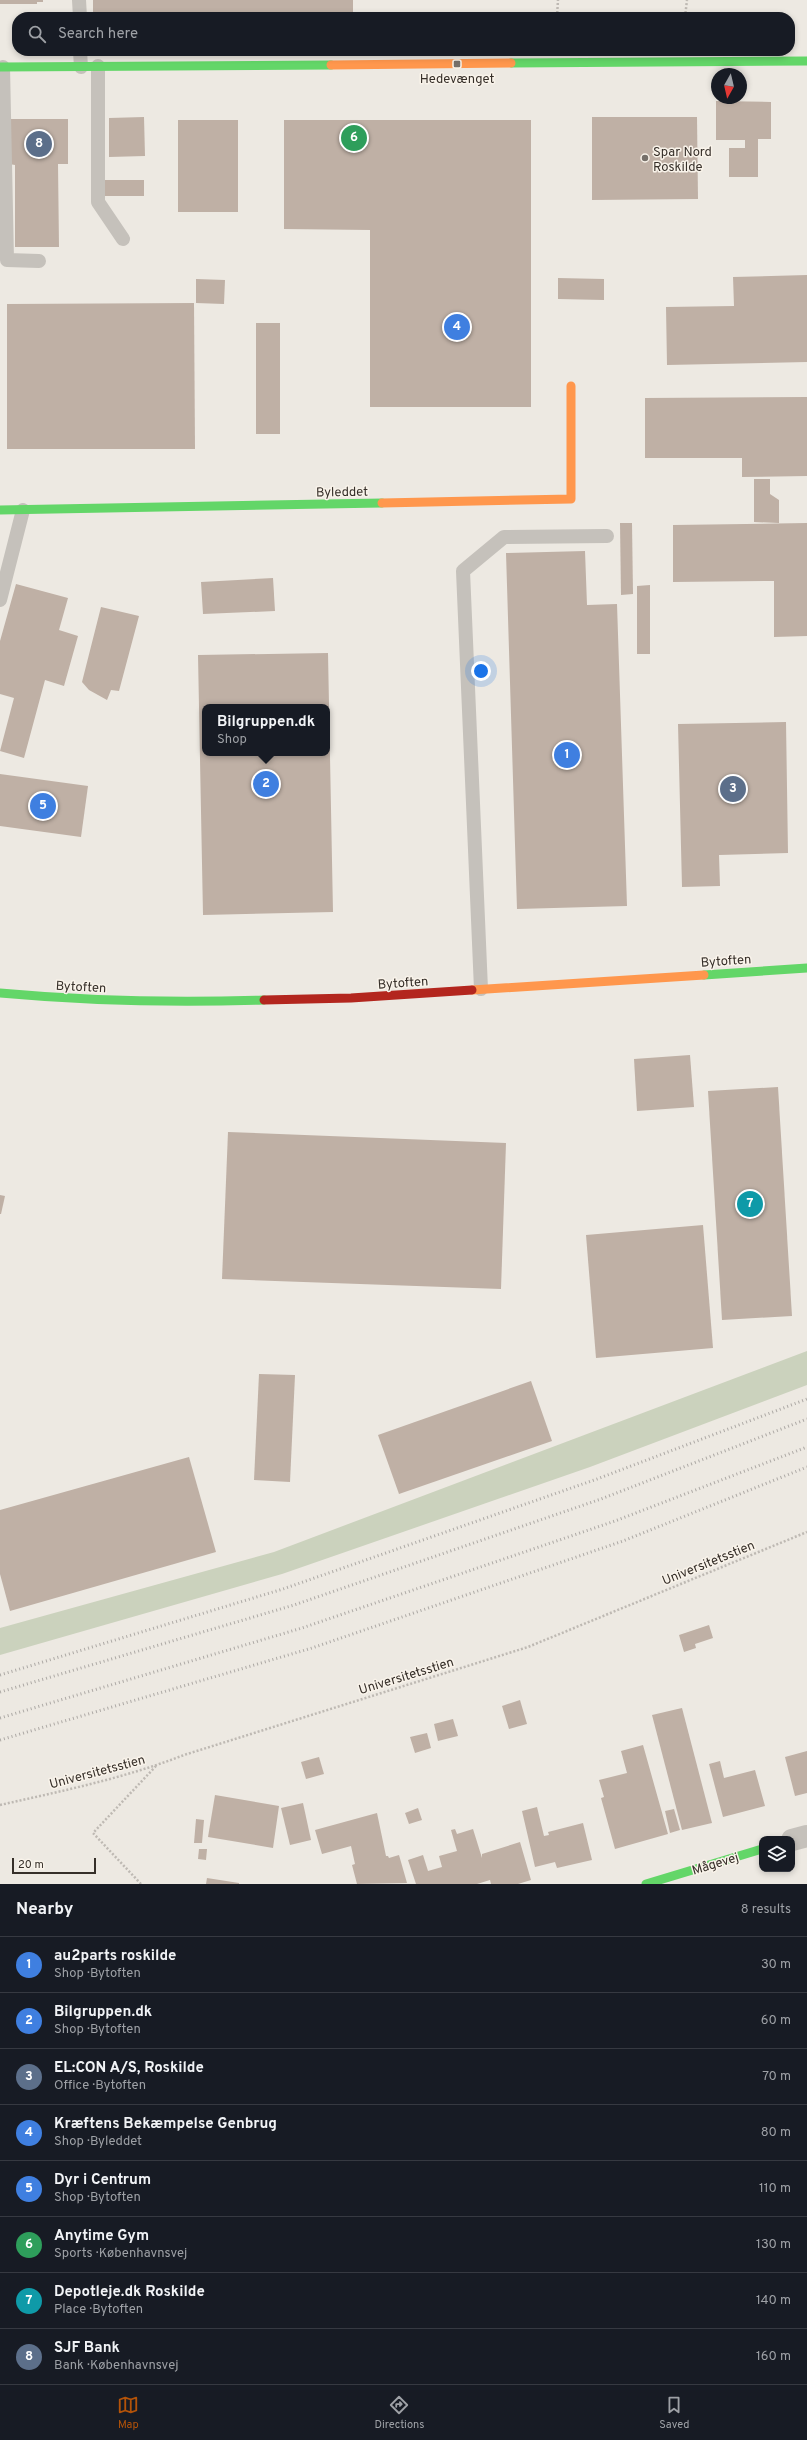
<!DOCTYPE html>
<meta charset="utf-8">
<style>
:root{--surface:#171b24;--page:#20242c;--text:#f1f3f6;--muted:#9ea1a6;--line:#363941;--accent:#b45309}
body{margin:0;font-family:Overpass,sans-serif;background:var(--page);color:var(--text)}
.controls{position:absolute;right:12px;bottom:12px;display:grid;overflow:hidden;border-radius:8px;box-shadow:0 2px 6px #0003}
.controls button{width:36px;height:36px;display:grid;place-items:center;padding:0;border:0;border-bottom:1px solid var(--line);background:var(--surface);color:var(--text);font:20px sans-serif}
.compass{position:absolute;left:711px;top:68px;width:36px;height:36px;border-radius:50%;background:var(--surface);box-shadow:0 2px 6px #0003;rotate:188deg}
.scale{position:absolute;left:12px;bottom:10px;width:84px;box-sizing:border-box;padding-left:4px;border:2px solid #362f29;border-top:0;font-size:11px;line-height:14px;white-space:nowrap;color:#362f29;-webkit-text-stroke:3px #f9f3ea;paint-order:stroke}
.you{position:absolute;left:481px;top:671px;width:14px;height:14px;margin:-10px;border:3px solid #fff;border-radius:50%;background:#1a73e8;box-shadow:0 0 0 6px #1a73e833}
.badge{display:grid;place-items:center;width:26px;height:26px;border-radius:50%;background:var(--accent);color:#fff;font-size:13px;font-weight:700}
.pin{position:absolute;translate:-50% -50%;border:2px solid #fff;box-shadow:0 1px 4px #0006}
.popup{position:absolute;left:202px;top:704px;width:128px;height:52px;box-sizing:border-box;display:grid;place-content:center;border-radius:8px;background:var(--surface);filter:drop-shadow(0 1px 3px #0005);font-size:13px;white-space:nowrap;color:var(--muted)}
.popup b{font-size:15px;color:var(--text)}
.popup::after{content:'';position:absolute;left:50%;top:100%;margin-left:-8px;border:8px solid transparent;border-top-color:var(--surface)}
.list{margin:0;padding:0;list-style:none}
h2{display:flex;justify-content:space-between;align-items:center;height:52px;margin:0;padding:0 16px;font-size:17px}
h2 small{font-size:13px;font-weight:400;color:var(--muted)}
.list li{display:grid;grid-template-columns:26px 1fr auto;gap:12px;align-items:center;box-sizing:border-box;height:56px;padding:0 16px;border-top:1px solid var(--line)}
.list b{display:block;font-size:15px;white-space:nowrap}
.list p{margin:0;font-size:13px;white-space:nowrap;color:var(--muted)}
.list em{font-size:13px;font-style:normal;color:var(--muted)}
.icon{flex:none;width:22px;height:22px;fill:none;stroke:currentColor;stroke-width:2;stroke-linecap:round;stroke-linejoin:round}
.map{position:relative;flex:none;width:807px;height:1884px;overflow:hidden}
.search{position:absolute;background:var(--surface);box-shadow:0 2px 6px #0003;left:12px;right:12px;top:12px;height:44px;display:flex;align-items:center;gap:10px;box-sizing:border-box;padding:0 14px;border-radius:16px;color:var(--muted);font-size:15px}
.sheet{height:500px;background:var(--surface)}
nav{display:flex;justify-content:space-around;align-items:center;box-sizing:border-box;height:56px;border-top:1px solid var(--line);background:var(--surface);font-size:11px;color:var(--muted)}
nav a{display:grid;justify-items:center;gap:2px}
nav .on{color:var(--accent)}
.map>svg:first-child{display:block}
.green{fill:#cbd2bd}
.building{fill:#bfb0a5;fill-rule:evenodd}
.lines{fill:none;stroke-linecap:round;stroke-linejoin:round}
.path{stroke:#beb9b3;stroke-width:2.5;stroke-dasharray:2 2;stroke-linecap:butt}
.lane{stroke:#c5c1bb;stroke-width:14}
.street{stroke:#c5c1bb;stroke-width:22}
.fast{stroke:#63d668;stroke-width:9}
.slow{stroke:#ff974d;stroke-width:9}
.jam{stroke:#b3261e;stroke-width:9}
.rail{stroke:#ada9a5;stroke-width:3;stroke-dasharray:1 3;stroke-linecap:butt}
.poi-dot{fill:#76706a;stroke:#f9f3ea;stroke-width:1.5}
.labels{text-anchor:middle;stroke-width:3;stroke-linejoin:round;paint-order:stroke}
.poi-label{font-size:13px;fill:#362f29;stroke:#f9f3ea}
.street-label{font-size:13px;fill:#362f29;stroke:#f9f3ea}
</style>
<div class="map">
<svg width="807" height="1884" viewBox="0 0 807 1884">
<rect width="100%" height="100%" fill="#ede9e2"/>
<polygon class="green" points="807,1351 807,1385 590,1467 282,1574 0,1655 0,1628 274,1552"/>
<g class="building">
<polygon points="0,0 43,0 43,2 37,2 37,4 0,4"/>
<polygon points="93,0 353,0 353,14 93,17"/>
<polygon points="716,101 771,102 771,139 758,139 758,177 729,177 729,148 745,148 745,140 716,140"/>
<polygon points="144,117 145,156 109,157 109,118"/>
<polygon points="592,117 697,117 698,199 592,200"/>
<polygon points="8,119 68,119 68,164 58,164 59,247 15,247 15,165 9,164"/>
<rect x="178" y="120" width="60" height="92"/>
<polygon points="284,120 531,120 531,407 370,407 370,230 284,229"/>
<rect x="102" y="180" width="42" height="16"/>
<polygon points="807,275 807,362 667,365 666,307 734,306 733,277"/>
<polygon points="558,278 604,279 604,300 558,299"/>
<polygon points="196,279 225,280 224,304 196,303"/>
<polygon points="194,303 195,449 7,449 7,304"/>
<rect x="256" y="323" width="24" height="111"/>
<polygon points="807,397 807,476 742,477 742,458 645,458 645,398"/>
<polygon points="754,479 770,479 770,494 779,500 779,523 754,522"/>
<polygon points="620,523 632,523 633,594 621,595"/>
<polygon points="807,523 807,636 774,637 774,581 673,582 673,525"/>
<polygon points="585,551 587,605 617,604 627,906 517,909 506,553"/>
<polygon points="273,578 275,611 203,614 201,582"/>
<polygon points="16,584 68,598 59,630 78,636 64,686 45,680 24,758 0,751 14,698 0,694 0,641"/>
<polygon points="650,585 650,654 637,654 637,586"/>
<polygon points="101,607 139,616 119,691 111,690 107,700 89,690 82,682"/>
<path d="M328 653 333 912 203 915 198 655ZM205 707H327V753H205Z"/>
<polygon points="786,722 788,853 719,855 720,886 682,887 678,724"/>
<polygon points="0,774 88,786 81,837 0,826"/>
<polygon points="690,1055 694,1107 637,1111 634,1059"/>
<polygon points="778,1087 792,1316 722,1320 708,1091"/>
<polygon points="228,1132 506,1143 501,1289 222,1279"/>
<polygon points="0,1195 5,1196 1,1214 0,1214"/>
<polygon points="703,1225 713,1348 596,1358 586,1235"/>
<polygon points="259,1374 295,1375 290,1482 254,1480"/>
<polygon points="531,1381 552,1441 399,1494 378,1435"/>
<polygon points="189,1457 216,1552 10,1611 0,1574 0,1510"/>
<polygon points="709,1625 713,1638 695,1644 696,1648 684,1652 679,1635"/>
<polygon points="520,1700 527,1724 509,1729 502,1706"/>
<polygon points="682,1708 712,1823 682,1830 652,1715"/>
<polygon points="453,1719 458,1736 438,1741 434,1724"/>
<polygon points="427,1733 431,1748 415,1753 410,1737"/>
<polygon points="643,1745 668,1834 615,1849 601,1798 604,1797 599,1780 627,1773 621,1751"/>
<polygon points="807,1751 807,1793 795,1796 785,1757"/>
<polygon points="319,1757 324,1774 306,1779 301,1762"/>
<polygon points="720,1761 724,1778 755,1770 765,1806 723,1817 709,1764"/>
<polygon points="215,1795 279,1806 273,1848 208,1837"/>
<polygon points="303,1803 311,1840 290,1845 281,1808"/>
<polygon points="537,1807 544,1836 549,1835 548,1832 583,1823 592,1860 557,1868 555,1862 535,1867 522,1811"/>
<polygon points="418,1808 422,1820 409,1824 405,1813"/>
<polygon points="674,1809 680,1830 670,1833 665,1811"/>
<polygon points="377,1813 386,1856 388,1856 389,1858 399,1855 407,1883 357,1884 352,1865 355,1864 351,1846 322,1854 315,1830"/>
<polygon points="196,1819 204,1820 202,1843 194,1843"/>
<polygon points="455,1829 457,1834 473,1829 482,1858 482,1854 520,1842 531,1880 518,1884 491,1884 490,1880 477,1884 416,1884 408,1860 423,1855 428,1871 442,1867 439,1856 457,1851 451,1830"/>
<polygon points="199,1849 207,1849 206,1860 198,1859"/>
<polygon points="207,1878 239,1883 239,1884 206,1884"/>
</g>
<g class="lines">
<g class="path">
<polyline points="557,17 558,0"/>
<polyline points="685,17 687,0"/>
<path d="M0 1805C62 1791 125 1778 184 1755L528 1647 807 1532"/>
<polyline points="141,1884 93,1833 156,1766"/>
</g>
<g class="lane">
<polyline points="79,0 80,17"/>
<polyline points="80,51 81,67"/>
<polyline points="98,66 98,202 123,239"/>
<polyline points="3,67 7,260 39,261"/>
<polyline points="0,600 23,510"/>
<polyline points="481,989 463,571 504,537 607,536"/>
</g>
<polyline class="street" points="792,1840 807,1836"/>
<g class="fast">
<polyline points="511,63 807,61"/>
<polyline points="0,67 331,65"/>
<polyline points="0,510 382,503"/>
<polyline points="704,975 807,968"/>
<path d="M0 993C88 1001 176 1003 264 1000"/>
<polyline points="646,1884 762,1849"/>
</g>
<g class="slow">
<polyline points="331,65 511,63"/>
<polyline points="382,503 571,499 571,386"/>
<polyline points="472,990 704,975"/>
</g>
<polyline class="jam" points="264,1000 351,998 472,990"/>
<g class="rail">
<polyline points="0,1675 283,1589 597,1479 807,1399"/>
<polyline points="0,1692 294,1605 601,1499 807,1419"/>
<polyline points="0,1718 302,1628 615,1521 807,1447"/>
<polyline points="0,1740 312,1648 623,1541 807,1467"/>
</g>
</g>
<g class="poi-dot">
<rect x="453" y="60" width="8" height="8" rx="2"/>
<circle cx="645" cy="158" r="4"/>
</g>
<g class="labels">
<g class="poi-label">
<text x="457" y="83">Hedevænget</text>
<text x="653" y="156" text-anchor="start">Spar Nord<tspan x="653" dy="15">Roskilde</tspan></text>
</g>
<g class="street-label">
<text transform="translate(342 491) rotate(-1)" y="5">Byleddet</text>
<text transform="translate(726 960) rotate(-4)" y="5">Bytoften</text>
<text transform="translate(403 982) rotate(-4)" y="5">Bytoften</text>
<text transform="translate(81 986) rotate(3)" y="5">Bytoften</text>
<text transform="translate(708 1562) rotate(-22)" y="5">Universitetsstien</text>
<text transform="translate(406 1675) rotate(-17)" y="5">Universitetsstien</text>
<text transform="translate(97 1771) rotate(-15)" y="5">Universitetsstien</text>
<text transform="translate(715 1863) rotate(-17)" y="5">Mågevej</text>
</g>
</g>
</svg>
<div class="controls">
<button><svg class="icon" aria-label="layers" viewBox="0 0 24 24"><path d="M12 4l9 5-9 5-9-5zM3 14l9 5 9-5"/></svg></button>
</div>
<svg class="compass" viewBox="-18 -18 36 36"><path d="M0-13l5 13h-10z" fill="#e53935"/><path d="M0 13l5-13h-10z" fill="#9ea1a6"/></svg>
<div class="scale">20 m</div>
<div class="you"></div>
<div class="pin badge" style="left:567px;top:755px;background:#3f7fe0">1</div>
<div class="pin badge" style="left:266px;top:784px;background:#3f7fe0">2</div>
<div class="popup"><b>Bilgruppen.dk</b>Shop</div>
<div class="pin badge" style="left:733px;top:789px;background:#5c6f8a">3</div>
<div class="pin badge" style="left:457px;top:327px;background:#3f7fe0">4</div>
<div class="pin badge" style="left:43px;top:806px;background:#3f7fe0">5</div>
<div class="pin badge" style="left:354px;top:138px;background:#2e9e5b">6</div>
<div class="pin badge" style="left:750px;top:1204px;background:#0f9aa8">7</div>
<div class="pin badge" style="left:39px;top:144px;background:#5c6f8a">8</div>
<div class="search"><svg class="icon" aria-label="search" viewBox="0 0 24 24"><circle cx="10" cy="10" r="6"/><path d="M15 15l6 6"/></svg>Search here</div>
</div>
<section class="sheet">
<h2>Nearby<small>8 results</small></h2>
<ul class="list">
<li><span class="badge" style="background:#3f7fe0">1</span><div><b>au2parts roskilde</b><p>Shop · Bytoften</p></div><em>30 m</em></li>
<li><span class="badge" style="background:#3f7fe0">2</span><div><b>Bilgruppen.dk</b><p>Shop · Bytoften</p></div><em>60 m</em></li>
<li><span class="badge" style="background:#5c6f8a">3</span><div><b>EL:CON A/S, Roskilde</b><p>Office · Bytoften</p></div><em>70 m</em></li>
<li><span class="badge" style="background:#3f7fe0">4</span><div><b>Kræftens Bekæmpelse Genbrug</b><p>Shop · Byleddet</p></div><em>80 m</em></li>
<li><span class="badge" style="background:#3f7fe0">5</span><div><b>Dyr i Centrum</b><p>Shop · Bytoften</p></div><em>110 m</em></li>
<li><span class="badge" style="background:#2e9e5b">6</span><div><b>Anytime Gym</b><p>Sports · Københavnsvej</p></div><em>130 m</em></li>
<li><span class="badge" style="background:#0f9aa8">7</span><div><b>Depotleje.dk Roskilde</b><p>Place · Bytoften</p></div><em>140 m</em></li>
<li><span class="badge" style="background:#5c6f8a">8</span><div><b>SJF Bank</b><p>Bank · Københavnsvej</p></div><em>160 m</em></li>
</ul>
</section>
<nav>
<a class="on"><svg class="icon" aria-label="map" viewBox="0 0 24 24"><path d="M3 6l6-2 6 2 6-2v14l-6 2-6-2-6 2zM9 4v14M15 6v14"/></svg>Map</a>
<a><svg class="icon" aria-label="directions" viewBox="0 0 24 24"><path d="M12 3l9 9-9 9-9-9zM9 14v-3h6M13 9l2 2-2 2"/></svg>Directions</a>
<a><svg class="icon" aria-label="saved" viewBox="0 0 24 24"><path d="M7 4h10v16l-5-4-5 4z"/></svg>Saved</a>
</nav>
